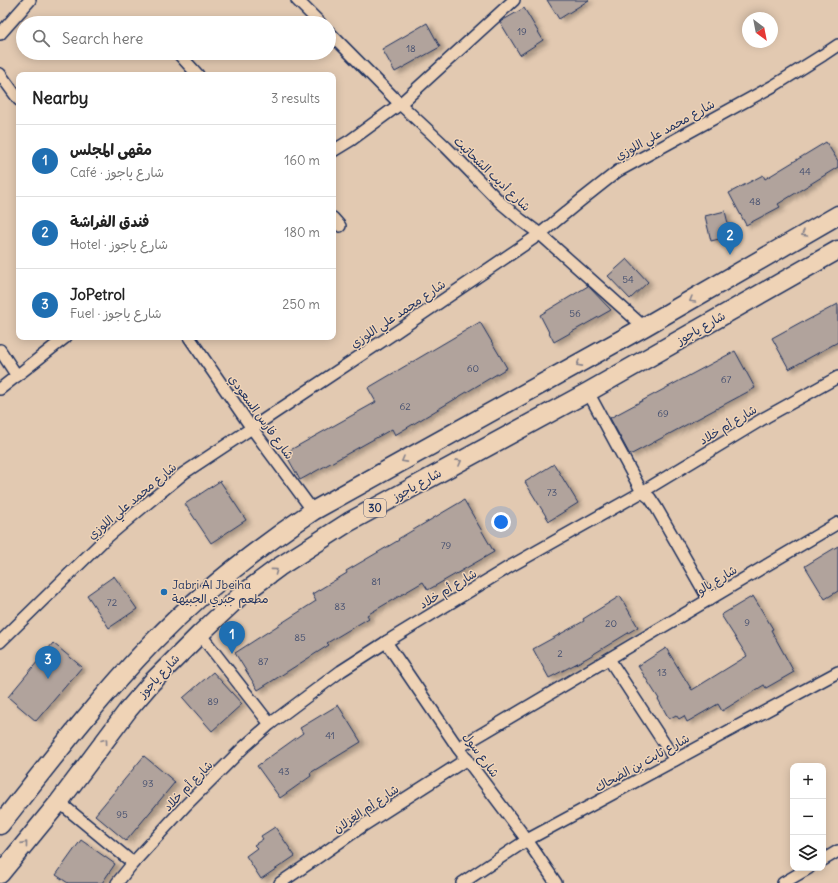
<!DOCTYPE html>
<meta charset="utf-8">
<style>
:root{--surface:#fff;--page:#f6f6f6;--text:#222;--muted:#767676;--line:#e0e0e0;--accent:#1f6fb2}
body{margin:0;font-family:Delius,"Playpen Sans Arabic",sans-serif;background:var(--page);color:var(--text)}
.controls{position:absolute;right:12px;bottom:12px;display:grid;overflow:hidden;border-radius:8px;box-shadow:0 2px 10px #0003}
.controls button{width:36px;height:36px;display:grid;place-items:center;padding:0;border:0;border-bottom:1px solid var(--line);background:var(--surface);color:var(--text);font:20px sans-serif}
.compass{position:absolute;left:742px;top:12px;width:36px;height:36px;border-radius:50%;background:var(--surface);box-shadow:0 2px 10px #0003;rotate:148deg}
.you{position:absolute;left:501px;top:522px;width:14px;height:14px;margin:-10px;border:3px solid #fff;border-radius:50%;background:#1a73e8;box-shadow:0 0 0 6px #1a73e833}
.badge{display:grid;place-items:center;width:26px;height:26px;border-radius:50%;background:var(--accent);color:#fff;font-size:13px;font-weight:700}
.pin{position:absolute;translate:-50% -33px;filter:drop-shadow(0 1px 2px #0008)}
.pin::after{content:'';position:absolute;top:21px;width:14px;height:12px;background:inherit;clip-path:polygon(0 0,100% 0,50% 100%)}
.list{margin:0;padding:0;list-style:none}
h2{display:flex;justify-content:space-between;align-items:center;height:52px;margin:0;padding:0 16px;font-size:17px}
h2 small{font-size:13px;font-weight:400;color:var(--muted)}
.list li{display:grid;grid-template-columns:26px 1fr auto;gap:12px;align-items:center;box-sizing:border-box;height:72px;padding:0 16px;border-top:1px solid var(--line)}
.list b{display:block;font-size:15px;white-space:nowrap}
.list p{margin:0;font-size:13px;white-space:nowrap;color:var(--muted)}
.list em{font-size:13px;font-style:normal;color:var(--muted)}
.icon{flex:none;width:22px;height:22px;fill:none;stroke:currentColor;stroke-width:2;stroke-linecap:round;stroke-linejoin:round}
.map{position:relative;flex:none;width:838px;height:883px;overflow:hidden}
.search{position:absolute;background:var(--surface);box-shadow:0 2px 10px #0003;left:16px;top:16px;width:320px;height:44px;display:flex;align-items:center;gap:10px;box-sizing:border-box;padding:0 14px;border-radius:22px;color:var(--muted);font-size:15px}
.panel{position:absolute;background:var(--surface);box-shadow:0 2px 10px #0003;left:16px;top:72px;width:320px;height:268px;border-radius:8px}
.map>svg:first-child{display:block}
.building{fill:#b1a39c;stroke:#1b2f5e;filter:url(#shadow)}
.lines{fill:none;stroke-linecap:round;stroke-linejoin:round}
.street-casing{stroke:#1b2f5e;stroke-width:14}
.primary-casing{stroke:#1b2f5e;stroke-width:21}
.street{stroke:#efd3b6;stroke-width:11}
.primary{stroke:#efd3b6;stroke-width:18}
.oneway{stroke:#85818a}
.poi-dot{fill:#1f6fb2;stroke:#efd3b6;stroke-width:1.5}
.labels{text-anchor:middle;stroke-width:3;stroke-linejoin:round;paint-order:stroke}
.number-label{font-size:10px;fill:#404c6e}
.shield{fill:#efd3b6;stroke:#5b6078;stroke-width:1}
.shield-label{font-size:11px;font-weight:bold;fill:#1b2f5e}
.street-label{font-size:12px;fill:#1b2f5e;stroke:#efd3b6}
.poi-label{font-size:12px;fill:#1b2f5e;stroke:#efd3b6;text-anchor:start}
</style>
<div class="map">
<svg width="838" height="883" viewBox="0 0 838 883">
<defs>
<filter id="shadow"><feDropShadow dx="4.5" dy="2.5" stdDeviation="2" flood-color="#0004"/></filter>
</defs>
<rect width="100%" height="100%" fill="#e2c9b1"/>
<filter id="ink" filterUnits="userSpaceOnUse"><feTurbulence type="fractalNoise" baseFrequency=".025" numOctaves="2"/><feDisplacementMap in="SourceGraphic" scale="8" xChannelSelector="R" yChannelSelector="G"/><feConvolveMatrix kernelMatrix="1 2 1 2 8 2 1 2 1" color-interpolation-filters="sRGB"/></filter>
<g filter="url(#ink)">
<g class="building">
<polygon points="547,0 589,0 559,19"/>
<polygon points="524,8 543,40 520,55 500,22"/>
<polygon points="427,23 440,47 395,72 382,49"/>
<polygon points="826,142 838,161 838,167 778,204 780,207 746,225 729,193 763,175 765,179"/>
<polygon points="725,211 731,236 711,241 705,216"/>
<polygon points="627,259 648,282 630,299 608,276"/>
<polygon points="588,286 611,310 554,342 540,315"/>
<polygon points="838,304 838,342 789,369 772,338 803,321 804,322"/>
<polygon points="480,322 507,368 395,435 392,429 300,480 285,453 376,402 368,388"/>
<polygon points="735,351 755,388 630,455 610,418"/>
<polygon points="554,464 578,503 549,521 525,482"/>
<polygon points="220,481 246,520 211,543 185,504"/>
<polygon points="464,500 494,552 428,590 423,582 367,615 369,618 327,643 329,645 258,690 235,653 316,601 312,594 347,573 346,571 399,540 398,539"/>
<polygon points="838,546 838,591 825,599 805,566"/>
<polygon points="114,576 137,609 109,628 87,595"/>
<polygon points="620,596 638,627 587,658 549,678 533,649 584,621 583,619"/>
<polygon points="753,596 773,629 771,630 794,672 766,688 764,685 722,711 718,704 687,722 684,716 679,719 676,715 669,719 658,699 659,699 638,666 666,648 692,690 747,656 721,615"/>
<polygon points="53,643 82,667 36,721 8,697"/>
<polygon points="213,672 242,704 212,731 183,698"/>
<polygon points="338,705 361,742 310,773 311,776 280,798 257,766 303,733 300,728"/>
<polygon points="144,756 175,782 126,841 95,815"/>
<polygon points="275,827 295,856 261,879 246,856 257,848 254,845 263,839 261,836"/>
<polygon points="81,840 115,864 102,883 68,883 56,875"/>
</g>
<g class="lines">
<defs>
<g id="street">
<polyline points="297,0 320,23"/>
<polyline points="329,32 400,104 446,147 501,203 521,220 540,234 644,327"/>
<polyline points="0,34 30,0"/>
<polyline points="178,53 198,75"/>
<polyline points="0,74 19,100"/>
<polyline points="333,151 351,140 400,104 514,0"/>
<polyline points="333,218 340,226"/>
<polyline points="189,337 251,427 313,511"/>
<polyline points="0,350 17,376"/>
<polyline points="0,389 66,337"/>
<polyline points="588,392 642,492 650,498 656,507 709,600"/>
<polyline points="200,634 270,724"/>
<polyline points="0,642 105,539 144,506 184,473 396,332 540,234 580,201 618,171 775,85 823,55 838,45"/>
<polyline points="386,642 458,748 527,840 556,883"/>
<polyline points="609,659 675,760"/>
<polyline points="458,748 838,523"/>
<polyline points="59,802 133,863"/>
<polyline points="823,860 838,851"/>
<polyline points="117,883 133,863 186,805 244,747 270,724 341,671 386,642 509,567 642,492 766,417 838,377"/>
<polyline points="280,883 314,860 364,825 467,759"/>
<polyline points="462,883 527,840 838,672"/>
<polyline points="783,883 809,868"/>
</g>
<g id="primary">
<path d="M0 825C49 763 97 700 152 643 200 593 255 550 313 511L644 327 838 215"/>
<polyline points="0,874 59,802 128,710 152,682 200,634 240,596 279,567 349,522 588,392 838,250"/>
</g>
</defs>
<use href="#street" class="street-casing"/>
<use href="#primary" class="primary-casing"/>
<use href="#street" class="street"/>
<use href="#primary" class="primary"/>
</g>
<defs><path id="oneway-chevron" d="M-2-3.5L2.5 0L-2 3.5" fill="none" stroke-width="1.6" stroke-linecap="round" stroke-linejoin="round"/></defs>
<g class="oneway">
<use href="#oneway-chevron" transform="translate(804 234) rotate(150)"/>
<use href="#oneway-chevron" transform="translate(692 300) rotate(150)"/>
<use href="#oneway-chevron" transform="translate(579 364) rotate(151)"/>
<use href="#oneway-chevron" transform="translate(404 460) rotate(151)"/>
<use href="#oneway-chevron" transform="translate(459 462) rotate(-29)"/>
<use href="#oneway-chevron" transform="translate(275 571) rotate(-36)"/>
<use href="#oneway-chevron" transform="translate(105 741) rotate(-53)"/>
<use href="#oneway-chevron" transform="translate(25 844) rotate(-51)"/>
</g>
</g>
<circle class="poi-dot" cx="164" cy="592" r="4"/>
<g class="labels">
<g class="number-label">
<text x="522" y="35">19</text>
<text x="411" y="52">18</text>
<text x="805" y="175">44</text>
<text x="755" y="205">48</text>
<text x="628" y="283">54</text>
<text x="575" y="317">56</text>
<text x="473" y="372">60</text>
<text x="726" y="383">67</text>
<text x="405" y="410">62</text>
<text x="663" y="417">69</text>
<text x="552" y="496">73</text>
<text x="446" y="549">79</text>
<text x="376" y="585">81</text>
<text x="112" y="606">72</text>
<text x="340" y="610">83</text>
<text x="747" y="626">9</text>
<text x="611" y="627">20</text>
<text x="300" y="641">85</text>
<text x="560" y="657">2</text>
<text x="263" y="665">87</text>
<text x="662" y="676">13</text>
<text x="213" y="705">89</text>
<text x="330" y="739">41</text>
<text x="284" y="775">43</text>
<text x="148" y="787">93</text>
<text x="122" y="818">95</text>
</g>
<rect class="shield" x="364" y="499" width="22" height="18" rx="3"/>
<g class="shield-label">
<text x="375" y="512">30</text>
</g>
<g class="street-label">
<text transform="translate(665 130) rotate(-29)" y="4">شارع محمد علي اللوزي</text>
<text transform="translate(492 174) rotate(44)" y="4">شارع أديب الشحاتيت</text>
<text transform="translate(398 314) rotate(-34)" y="4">شارع محمد علي اللوزي</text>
<text transform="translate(701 328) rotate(-30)" y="4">شارع ياجوز</text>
<text transform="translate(261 417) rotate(54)" y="4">شارع فارس السعودي</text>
<text transform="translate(728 425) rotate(-31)" y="4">شارع أم خلاد</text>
<text transform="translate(417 485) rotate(-29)" y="4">شارع ياجوز</text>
<text transform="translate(132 501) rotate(-40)" y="4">شارع محمد علي اللوزي</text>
<text transform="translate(717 580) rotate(-31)" y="4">شارع يالو</text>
<text transform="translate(448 589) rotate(-31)" y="4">شارع أم خلاد</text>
<text transform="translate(159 676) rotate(-47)" y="4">شارع ياجوز</text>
<text transform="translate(481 755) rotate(54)" y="4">شارع سول</text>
<text transform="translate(642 763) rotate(-29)" y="4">شارع ثابت بن الضحاك</text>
<text transform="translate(188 786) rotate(-46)" y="4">شارع أم خلاد</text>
<text transform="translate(366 809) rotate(-34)" y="4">شارع أم الغزلان</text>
</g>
<g class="poi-label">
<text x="172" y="589">Jabri Al Jbeiha<tspan x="172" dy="14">مطعم جبري الجبيهة</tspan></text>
</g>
</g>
</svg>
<div class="controls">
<button>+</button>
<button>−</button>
<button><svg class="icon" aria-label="layers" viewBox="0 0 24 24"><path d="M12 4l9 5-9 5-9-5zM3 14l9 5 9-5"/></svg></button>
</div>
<svg class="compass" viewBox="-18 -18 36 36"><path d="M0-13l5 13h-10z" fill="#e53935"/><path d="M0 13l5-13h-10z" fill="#767676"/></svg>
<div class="you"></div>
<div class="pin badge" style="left:232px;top:654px">1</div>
<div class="pin badge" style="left:730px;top:255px">2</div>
<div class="pin badge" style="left:48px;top:679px">3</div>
<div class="search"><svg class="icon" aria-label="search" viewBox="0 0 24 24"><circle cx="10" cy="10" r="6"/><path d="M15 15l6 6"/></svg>Search here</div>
<section class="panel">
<h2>Nearby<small>3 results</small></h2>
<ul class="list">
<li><span class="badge">1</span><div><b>مقهى المجلس</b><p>Café · شارع ياجوز</p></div><em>160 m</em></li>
<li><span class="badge">2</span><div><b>فندق الفراشة</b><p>Hotel · شارع ياجوز</p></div><em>180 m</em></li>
<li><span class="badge">3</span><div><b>JoPetrol</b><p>Fuel · شارع ياجوز</p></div><em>250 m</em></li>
</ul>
</section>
</div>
